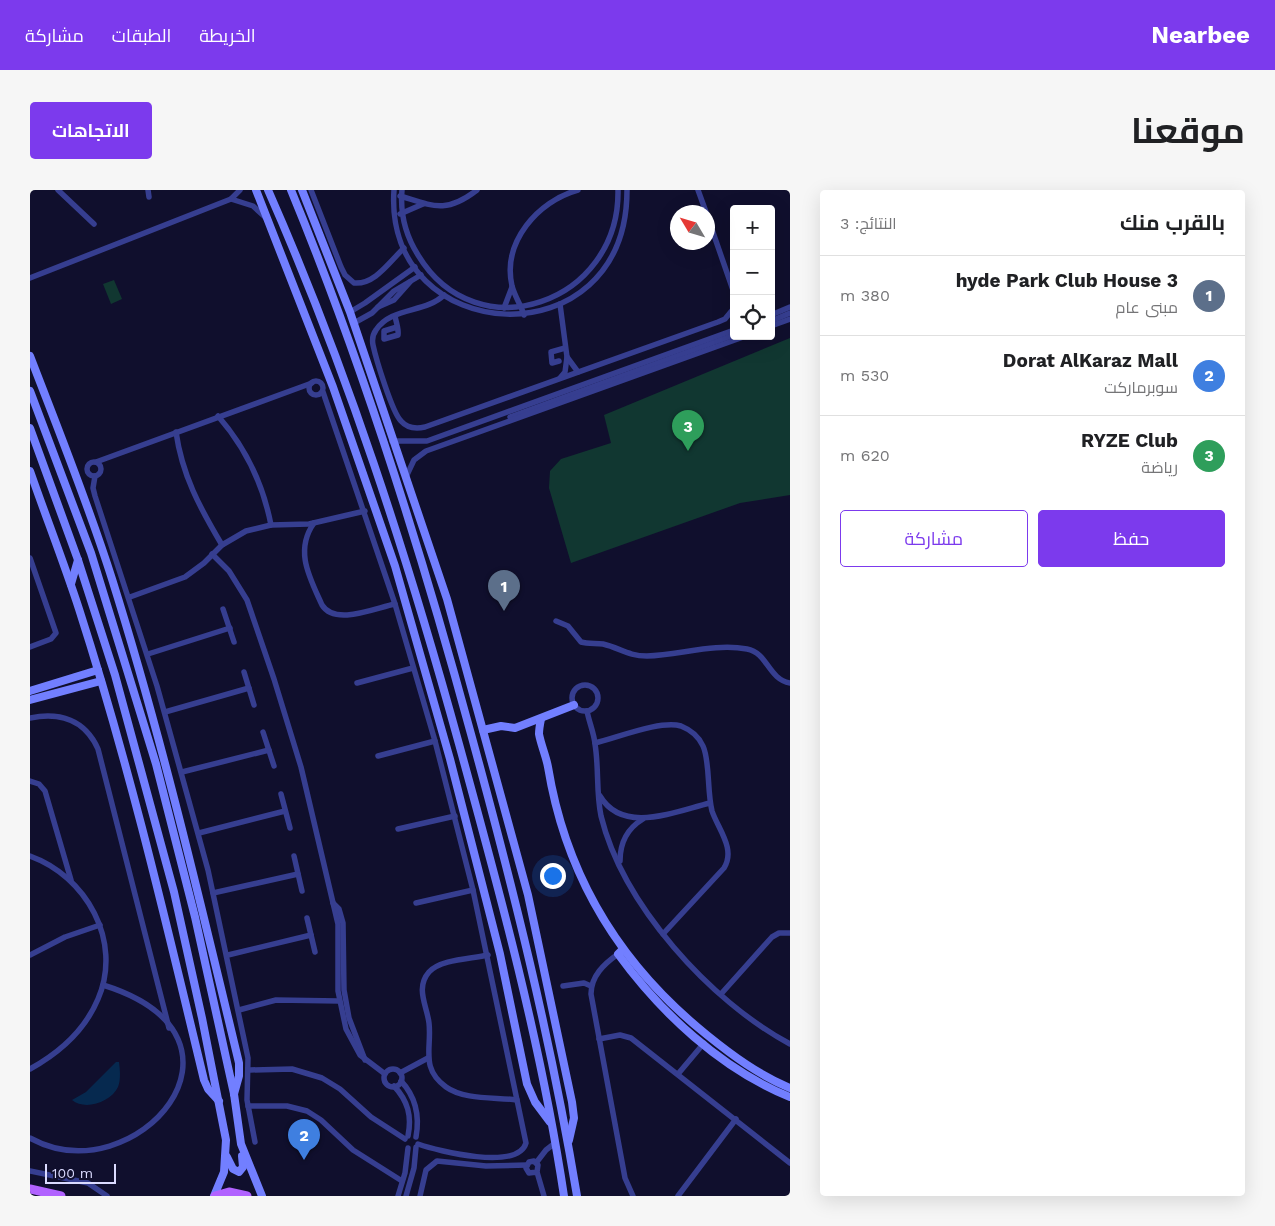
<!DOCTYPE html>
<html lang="ar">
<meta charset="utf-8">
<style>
:root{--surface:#fff;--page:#f6f6f6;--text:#202124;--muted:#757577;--line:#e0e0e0;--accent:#7c3aed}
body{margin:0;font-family:"Work Sans",Cairo,sans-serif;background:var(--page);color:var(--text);direction:rtl}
.controls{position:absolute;right:15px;top:15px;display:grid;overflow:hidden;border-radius:5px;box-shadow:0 5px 20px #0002}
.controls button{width:45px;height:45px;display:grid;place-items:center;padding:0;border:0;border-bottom:1px solid var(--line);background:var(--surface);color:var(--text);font:25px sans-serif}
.compass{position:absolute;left:640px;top:15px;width:45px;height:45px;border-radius:50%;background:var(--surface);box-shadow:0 5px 20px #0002;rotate:308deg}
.scale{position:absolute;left:15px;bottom:12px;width:71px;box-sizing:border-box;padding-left:5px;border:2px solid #dbdbff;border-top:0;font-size:14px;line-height:18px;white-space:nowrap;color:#dbdbff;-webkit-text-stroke:4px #100f2d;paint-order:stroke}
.you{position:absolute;left:522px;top:685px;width:18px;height:18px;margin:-12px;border:4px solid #fff;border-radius:50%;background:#1a73e8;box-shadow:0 0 0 8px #1a73e833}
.badge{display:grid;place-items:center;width:32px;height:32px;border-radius:50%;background:var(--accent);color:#fff;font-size:16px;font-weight:700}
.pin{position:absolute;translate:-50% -41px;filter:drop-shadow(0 1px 2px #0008)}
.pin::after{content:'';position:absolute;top:26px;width:18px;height:15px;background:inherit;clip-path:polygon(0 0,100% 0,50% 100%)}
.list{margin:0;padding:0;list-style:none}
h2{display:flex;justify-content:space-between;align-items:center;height:65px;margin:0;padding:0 20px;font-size:21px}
h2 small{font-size:16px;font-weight:400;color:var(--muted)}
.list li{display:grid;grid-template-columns:32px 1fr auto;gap:15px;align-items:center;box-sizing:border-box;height:80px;padding:0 20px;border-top:1px solid var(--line)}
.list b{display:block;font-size:19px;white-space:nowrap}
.list p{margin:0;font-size:16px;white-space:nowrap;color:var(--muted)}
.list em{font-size:16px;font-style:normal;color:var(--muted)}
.actions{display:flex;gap:10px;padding:15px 20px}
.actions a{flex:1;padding:11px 0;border:1px solid var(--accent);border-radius:5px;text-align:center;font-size:18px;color:var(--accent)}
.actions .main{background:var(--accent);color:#fff}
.icon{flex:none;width:28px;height:28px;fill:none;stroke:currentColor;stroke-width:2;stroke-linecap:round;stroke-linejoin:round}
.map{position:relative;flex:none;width:760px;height:1006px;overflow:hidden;direction:ltr;border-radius:5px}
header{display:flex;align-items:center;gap:30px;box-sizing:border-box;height:70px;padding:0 25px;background:var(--accent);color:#fff}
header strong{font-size:24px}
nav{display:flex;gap:28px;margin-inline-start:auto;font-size:18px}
.intro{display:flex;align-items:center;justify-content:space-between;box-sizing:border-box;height:120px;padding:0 30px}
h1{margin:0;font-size:35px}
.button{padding:12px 22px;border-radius:5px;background:var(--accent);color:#fff;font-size:18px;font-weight:700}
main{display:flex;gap:30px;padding:0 30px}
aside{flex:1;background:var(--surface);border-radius:5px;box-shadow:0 5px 20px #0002}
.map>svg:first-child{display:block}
.green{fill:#113731}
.water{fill:#06294f}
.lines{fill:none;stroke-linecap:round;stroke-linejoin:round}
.street{stroke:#363e90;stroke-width:5.5}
.secondary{stroke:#727fff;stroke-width:8}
.primary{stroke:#b162ff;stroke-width:9}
</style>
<header>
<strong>Nearbee</strong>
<nav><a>الخريطة</a><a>الطبقات</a><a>مشاركة</a></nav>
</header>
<div class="intro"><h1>موقعنا</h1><a class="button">الاتجاهات</a></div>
<main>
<aside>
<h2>بالقرب منك<small>النتائج: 3</small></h2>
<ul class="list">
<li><span class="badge" style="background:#5c6f8a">1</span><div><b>hyde Park Club House 3</b><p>مبنى عام</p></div><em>380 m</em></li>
<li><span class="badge" style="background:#3f7fe0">2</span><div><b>Dorat AlKaraz Mall</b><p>سوبرماركت</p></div><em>530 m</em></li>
<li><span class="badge" style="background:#2e9e5b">3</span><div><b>RYZE Club</b><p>رياضة</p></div><em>620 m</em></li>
</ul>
<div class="actions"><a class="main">حفظ</a><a>مشاركة</a></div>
</aside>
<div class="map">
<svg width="760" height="1006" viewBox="0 0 760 1006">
<rect width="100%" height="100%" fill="#100f2d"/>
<g class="green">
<polygon points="84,90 92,109 81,114 73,94"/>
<polygon points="760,148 760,305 710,313 541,373 519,298 520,281 531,269 581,253 574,225"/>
</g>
<path class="water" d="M86 872H89C90 880 91 890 88 897 81 912 55 921 42 910L56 902Z"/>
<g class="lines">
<g class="street">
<polyline points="28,0 64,34"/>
<polyline points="118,0 119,7"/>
<path d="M281 0 311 77 315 85 324 93C345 95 360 71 374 58"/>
<path d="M364 0C353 158 597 173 597 0"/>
<path d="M372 0C370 23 376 46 388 65 447 163 590 113 588 0"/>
<polyline points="668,0 676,22"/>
<path d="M370 6C403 16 416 24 447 0"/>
<polyline points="201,9 223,16 235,27"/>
<polyline points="370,24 393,14"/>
<polyline points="678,28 704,103"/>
<polyline points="0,88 201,9 210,0"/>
<path d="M414 105C396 123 361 117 346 140 343 144 342 150 343 155 346 169 362 222 371 231 377 238 386 239 395 237L688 132 695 129 704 118"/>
<polyline points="530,114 537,167 548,182"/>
<polyline points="348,117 364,110 380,92"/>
<polyline points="474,118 482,97"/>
<polyline points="320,122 335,113 385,77"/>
<path d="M494 125C491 115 485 107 482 96 472 52 508 11 548 0"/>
<polyline points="741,125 760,117"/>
<path d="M365 126C366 132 369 139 368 145L354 149V141L367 137"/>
<polyline points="741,131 760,123"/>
<polyline points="324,133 342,123 364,101 391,85"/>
<polyline points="741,136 760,129"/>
<polyline points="529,171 522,173 521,162 535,158"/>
<polyline points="530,188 535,182 537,167"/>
<circle cx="286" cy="198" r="7"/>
<path d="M293 202 365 414 405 551 443 700 496 953C488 981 408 961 388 954"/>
<path d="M188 226C216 258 233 294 241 335"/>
<polyline points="480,227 704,145"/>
<path d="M146 242C152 285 170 318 192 355"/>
<polyline points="362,251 397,251 704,140"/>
<circle cx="64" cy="279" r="7"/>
<polyline points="66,272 282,193"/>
<polyline points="65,286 63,298 65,306 127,496 178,680 218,868 217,910 225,952"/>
<polyline points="376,287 384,270 396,261 716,146"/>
<path d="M284 333C264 361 280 388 292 415 305 436 345 418 365 414"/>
<polyline points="182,364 199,381 217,410 244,489 271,577 308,734 308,801 316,839 330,865 355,884"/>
<polyline points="0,368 26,443 21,449 0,457"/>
<polyline points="100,407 155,387 174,373 192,355 216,341 241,335 279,334 335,321"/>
<polyline points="193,419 204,452"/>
<path d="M526 431 538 436 551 452C558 454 566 453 573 454 590 458 598 466 617 466 650 465 684 453 717 459 738 463 738 489 760 493"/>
<polyline points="118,464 200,438"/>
<polyline points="214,482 224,515"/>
<polyline points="327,493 383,478"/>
<circle cx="555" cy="508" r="13"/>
<path d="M557 521C559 532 564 543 565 554 569 578 566 602 571 626 593 715 680 811 760 854"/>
<polyline points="135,522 219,498"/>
<path d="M0 528C30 522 55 530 68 559L139 838"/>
<polyline points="233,542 244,576"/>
<path d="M565 553C587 548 630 530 651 536 661 540 669 547 673 556 680 571 677 601 682 621 688 639 706 659 694 678L633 744"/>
<polyline points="348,566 405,551"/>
<polyline points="152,582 239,560"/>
<polyline points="0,591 9,594 15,601 41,690"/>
<polyline points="251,604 260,638"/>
<path d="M570 606C593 645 646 621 680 613"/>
<polyline points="368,639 425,626"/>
<polyline points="169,643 255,621"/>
<path d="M0 666C56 686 93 751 68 809 55 840 29 863 0 879"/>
<polyline points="264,666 272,701"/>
<path d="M590 671C590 653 598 638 613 629"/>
<polyline points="183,703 268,684"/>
<polyline points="303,713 309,719 313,733 314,800 319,828 335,870"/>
<polyline points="386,713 443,700"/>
<polyline points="277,728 285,762"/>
<path d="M588 764C574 774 561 786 561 804L595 988 603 1006"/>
<polyline points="0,765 35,747 70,735"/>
<polyline points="198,765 281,745"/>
<path d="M458 765C441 769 411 769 399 782 385 798 397 816 399 833 402 858 390 878 416 897 434 910 465 907 487 910"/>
<polyline points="533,796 554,793 561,796"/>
<polyline points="691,804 742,747 749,743 760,743"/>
<polyline points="209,820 246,810 309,811"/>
<polyline points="569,849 590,845 601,848 760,973"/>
<circle cx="363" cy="888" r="9"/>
<polyline points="220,880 262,879 292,888 310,899 341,927 375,949"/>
<polyline points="370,883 398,868"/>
<polyline points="648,884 674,853"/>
<path d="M371 891C386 907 390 925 386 947"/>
<path d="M364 896C378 911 382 926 378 946"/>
<polyline points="218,916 257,916 277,921 291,930 323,960 372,991"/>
<path d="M0 948C105 1006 243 848 73 795"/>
<polyline points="506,973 516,960 525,953"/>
<polyline points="0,981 58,993 77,1006"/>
<polyline points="507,982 499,983 496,978 499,972 504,971 508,975 507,982 514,1006"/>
<polyline points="368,1006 375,983 378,958"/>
<polyline points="376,1006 384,978 386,957"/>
<polyline points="390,1006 396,980 407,971 456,976 497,975"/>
<polyline points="648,1006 706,929"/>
</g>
<g class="secondary">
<polyline points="226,0 303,197 365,376 420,569 470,764 497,894 505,912 520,932"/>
<path d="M238 0C317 179 377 365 429 554 470 703 511 853 534 1006"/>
<path d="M261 0C334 177 391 360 441 544 483 697 521 849 547 1006"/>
<polyline points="272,0 320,122 417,409 498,705 542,912 544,928 539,950"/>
<path d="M0 166C28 239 58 313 82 389 132 548 170 711 209 873V886L204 904"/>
<polyline points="0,201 61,363 126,574 165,727 204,904 211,954 232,1006"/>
<polyline points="0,238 48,370 85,485 144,702 172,828 196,950 194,982 184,1006"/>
<path d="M0 281C16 327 34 373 49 419 99 574 136 732 174 890L178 899 189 911"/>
<polyline points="41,394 48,370"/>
<polyline points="0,501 68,480"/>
<polyline points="0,510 71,491"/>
<path d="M511 529C510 534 509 539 509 544 511 555 516 566 518 577 536 687 591 776 677 845 703 866 729 885 760 898"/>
<polyline points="453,540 471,536 485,538 544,515"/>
<path d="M592 760 588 764C631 823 691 879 760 907"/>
<polyline points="197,967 203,979 209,982 213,977 212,966"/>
</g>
<g class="primary">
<polyline points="0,999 31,1006"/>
<polyline points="185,1006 199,1002 217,1006"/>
</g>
</g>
</svg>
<div class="controls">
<button>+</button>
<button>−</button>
<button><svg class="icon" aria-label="locate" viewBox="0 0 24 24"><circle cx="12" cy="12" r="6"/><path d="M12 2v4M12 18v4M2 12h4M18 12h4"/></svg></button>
</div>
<svg class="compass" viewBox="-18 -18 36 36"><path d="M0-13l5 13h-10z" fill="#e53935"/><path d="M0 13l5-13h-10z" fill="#757577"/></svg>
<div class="scale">100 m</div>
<div class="you"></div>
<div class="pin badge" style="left:474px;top:421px;background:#5c6f8a">1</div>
<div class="pin badge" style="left:274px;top:970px;background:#3f7fe0">2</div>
<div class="pin badge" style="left:658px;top:261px;background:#2e9e5b">3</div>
</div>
</main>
